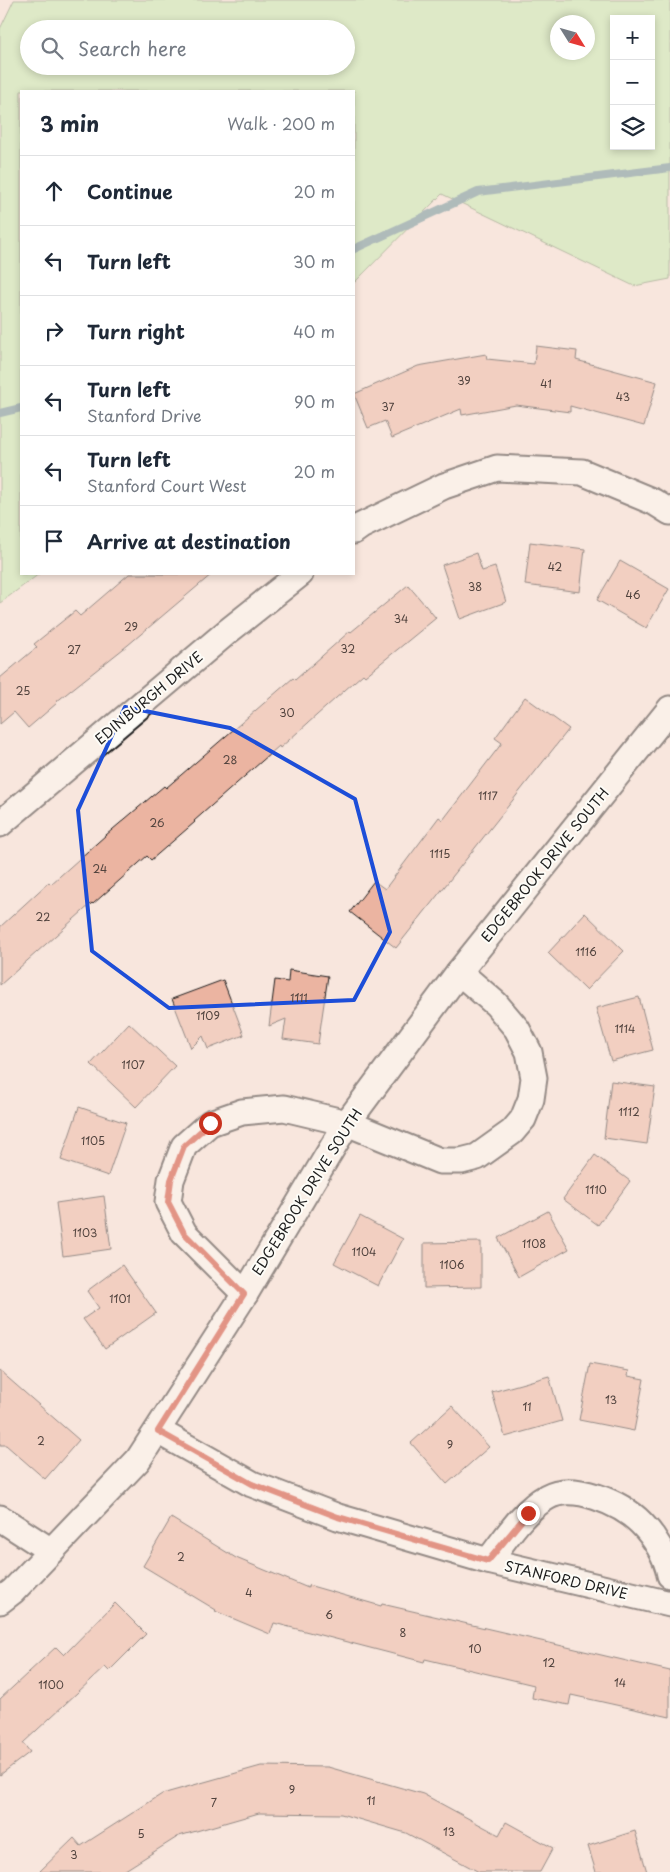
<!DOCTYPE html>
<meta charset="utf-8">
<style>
:root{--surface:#fff;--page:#f6f6f7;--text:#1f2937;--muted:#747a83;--line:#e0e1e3}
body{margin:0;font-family:"Playpen Sans",sans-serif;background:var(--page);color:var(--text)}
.controls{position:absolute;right:15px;top:15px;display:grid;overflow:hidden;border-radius:0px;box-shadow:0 2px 8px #0003}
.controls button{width:45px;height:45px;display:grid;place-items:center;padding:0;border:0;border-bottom:1px solid var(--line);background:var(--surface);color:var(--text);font:25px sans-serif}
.compass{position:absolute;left:550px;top:15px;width:45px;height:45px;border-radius:50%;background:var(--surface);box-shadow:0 2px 8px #0003;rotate:127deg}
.stop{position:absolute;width:15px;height:15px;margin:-11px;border:4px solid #c8321e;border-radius:50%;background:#fff}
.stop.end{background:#c8321e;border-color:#fff;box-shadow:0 1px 5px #0008}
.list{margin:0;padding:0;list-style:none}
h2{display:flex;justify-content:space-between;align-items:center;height:65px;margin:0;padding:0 20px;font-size:21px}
h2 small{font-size:16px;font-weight:400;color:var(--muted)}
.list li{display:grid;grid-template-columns:32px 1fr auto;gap:15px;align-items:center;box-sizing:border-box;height:70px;padding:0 20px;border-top:1px solid var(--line)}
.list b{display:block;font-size:19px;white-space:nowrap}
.list p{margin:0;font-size:16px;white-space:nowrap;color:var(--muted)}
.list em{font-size:16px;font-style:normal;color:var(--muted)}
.icon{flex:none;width:28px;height:28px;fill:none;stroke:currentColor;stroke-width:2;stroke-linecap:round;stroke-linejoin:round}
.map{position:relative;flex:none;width:670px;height:1872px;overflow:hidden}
.search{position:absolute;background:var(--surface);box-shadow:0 2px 8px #0003;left:20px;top:20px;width:335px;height:55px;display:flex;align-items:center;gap:12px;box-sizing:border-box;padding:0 18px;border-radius:28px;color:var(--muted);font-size:19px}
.panel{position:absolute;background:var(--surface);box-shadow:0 2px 8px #0003;left:20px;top:90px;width:335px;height:485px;border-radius:0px}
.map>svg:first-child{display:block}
.green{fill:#beeead;stroke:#6d8564;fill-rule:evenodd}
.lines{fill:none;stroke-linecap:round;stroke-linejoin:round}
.stream{stroke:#588790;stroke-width:8}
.building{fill:#ebb4a1;stroke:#1c1c1c}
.street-casing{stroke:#1c1c1c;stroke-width:29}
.street{stroke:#fdfcf7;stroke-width:25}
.route{stroke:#c8321e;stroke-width:6}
.marked{fill:none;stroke:#1d4ed8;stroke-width:4;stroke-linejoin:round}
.labels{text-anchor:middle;stroke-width:4;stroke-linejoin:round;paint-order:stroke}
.number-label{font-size:11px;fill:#50423d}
.street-label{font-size:14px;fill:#1c1c1c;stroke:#fdfcf7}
</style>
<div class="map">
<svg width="670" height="1872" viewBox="0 0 670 1872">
<rect width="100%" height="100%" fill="#f8e6dd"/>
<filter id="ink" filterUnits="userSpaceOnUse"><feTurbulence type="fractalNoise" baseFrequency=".02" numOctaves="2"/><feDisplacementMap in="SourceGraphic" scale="10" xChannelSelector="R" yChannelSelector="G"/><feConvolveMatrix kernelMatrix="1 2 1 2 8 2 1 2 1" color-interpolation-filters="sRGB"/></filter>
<g filter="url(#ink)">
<path class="green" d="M14 0H670V279L634 286 442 194 354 283V91H21V574H39L0 603V29ZM614 19H651V146H614ZM558 22H588V52H558ZM29 29H346V66H29Z"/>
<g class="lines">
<g class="stream">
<polyline points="354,249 478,192 670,168"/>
<polyline points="0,413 21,408"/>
</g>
</g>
<g class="building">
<polygon points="536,346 577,351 576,360 657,382 644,426 570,406 570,412 516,405 462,415 461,409 392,438 385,421 368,428 354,394 418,366 486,354 487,359 534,364"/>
<polygon points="530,542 585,549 580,592 525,585"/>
<polygon points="476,553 482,571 495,567 506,602 460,619 442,565"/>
<polygon points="620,561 669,589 646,628 597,600"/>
<polygon points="129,574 212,574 128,645 56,702 57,703 28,728 14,712 0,724 0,678 37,647 34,644 75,611 80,616"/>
<polygon points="408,585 436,618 365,676 363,674 280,748 279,746 194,821 195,822 151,860 147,856 93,904 92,903 0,985 0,927 49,882 51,884 106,835 164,786 166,788 293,678 295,680 350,631 351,632"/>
<polygon points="525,697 569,729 396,948 350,912 374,881 385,889 439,817 443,820 502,743 495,738"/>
<polygon points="585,913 624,951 586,990 548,953"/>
<polygon points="289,970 328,976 318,1044 283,1039 286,1019 269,1026 275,980 288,982"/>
<polygon points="223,980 244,1035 208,1049 203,1036 191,1048 172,999"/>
<polygon points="639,997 653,1050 611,1061 596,1008"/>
<polygon points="129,1023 175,1066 136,1107 91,1064"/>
<polygon points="611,1081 655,1087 647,1144 604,1138"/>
<polygon points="79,1107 126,1123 108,1176 61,1160"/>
<polygon points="595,1155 630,1181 598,1225 563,1199"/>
<polygon points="104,1196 111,1249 63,1256 56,1203"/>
<polygon points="548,1211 569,1249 519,1277 498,1238"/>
<polygon points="360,1216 403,1239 378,1286 334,1263"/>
<polygon points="481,1242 481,1287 424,1288 424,1243"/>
<polygon points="122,1265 156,1313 105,1349 83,1319 99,1308 87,1291"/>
<polygon points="590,1364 629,1371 628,1376 644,1379 634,1431 579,1420"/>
<polygon points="0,1371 79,1440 45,1479 6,1445 0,1445"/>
<polygon points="549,1376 562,1421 505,1437 492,1392"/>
<polygon points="452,1406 489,1447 447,1484 411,1443"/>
<polygon points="171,1518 236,1558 308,1588 308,1585 381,1606 382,1604 670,1671 670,1717 571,1695 569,1705 532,1698 534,1685 425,1659 424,1662 274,1623 270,1634 215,1611 216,1610 143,1566"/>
<polygon points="115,1603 146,1634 109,1671 105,1667 23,1743 30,1752 0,1775 0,1699 56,1647 64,1655"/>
<polygon points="261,1766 328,1767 423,1794 499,1835 506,1822 553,1848 540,1872 479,1872 406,1833 341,1814 259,1813 179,1836 122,1872 39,1872 74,1838 81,1846 162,1794"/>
<polygon points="635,1831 647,1872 596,1872 588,1846"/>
</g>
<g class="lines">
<defs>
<g id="street">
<polyline points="354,531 361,526 444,486 497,468 582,472 654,502 670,512"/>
<polyline points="0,824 227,632 300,574"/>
<polyline points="245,1294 184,1233 168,1202 171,1180 184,1146 210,1123 242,1112 284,1108 347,1123 440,1161 461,1161 477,1157 512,1132 523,1119 531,1099 534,1078 529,1052 517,1029 496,1004 459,972"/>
<polyline points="158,1431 252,1484 338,1517 488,1561 670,1604"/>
<polyline points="0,1518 51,1551"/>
<path d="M488 1561C505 1540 522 1511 547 1497 573 1482 621 1503 641 1523 654 1536 667 1557 670 1575"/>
<polyline points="0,1601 13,1591 138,1460 245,1294 347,1123 459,972 670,709"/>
</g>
</defs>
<use href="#street" class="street-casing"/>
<use href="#street" class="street"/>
</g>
</g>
<g class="lines" filter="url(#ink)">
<polyline class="route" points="210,1123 184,1146 171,1180 168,1202 184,1233 244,1294 158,1431 252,1484 338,1517 488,1561 528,1513"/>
</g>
<path d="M0 0H670V1872H0ZM125 707 230 728 355 799 390 932 354 1000 169 1008 92 951 78 810Z" fill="#f8e6dd" fill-opacity=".55" fill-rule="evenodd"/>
<path class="marked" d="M125 707 230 728 355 799 390 932 354 1000 169 1008 92 951 78 810Z"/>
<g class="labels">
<g class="number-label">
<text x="464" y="385">39</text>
<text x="546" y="388">41</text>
<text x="623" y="401">43</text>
<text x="388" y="411">37</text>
<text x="555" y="571">42</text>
<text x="475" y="591">38</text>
<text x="633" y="599">46</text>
<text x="401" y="623">34</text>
<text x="131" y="631">29</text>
<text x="348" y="653">32</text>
<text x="74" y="654">27</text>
<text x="23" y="695">25</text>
<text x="287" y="717">30</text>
<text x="230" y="764">28</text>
<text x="488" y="800">1117</text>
<text x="157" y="827">26</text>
<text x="440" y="858">1115</text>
<text x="100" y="873">24</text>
<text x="43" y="921">22</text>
<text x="586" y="956">1116</text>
<text x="299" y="1002">1111</text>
<text x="208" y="1020">1109</text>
<text x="625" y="1033">1114</text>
<text x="133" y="1069">1107</text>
<text x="629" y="1116">1112</text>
<text x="93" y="1145">1105</text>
<text x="596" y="1194">1110</text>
<text x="85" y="1237">1103</text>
<text x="534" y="1248">1108</text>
<text x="364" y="1256">1104</text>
<text x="452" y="1269">1106</text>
<text x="120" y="1303">1101</text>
<text x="611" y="1404">13</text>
<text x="527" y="1411">11</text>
<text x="41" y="1445">2</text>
<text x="450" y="1449">9</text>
<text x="181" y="1561">2</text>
<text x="249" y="1597">4</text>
<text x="329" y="1619">6</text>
<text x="403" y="1637">8</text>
<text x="475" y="1653">10</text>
<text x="549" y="1667">12</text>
<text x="620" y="1687">14</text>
<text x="51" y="1689">1100</text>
<text x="292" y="1794">9</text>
<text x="371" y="1805">11</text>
<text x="214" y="1807">7</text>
<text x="449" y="1836">13</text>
<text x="141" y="1838">5</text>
<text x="74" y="1859">3</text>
</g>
<g class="street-label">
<text transform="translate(149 698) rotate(-40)" y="5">EDINBURGH DRIVE</text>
<text transform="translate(545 865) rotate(-51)" y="5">EDGEBROOK DRIVE SOUTH</text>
<text transform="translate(307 1192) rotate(-58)" y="5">EDGEBROOK DRIVE SOUTH</text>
<text transform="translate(566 1580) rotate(13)" y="5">STANFORD DRIVE</text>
</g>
</g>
</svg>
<div class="controls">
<button>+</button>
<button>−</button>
<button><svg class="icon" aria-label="layers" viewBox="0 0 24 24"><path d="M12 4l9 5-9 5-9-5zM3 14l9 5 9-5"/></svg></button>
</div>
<svg class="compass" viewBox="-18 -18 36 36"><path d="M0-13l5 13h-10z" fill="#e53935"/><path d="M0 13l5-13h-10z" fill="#747a83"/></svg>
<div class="stop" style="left:210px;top:1123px"></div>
<div class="stop end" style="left:528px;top:1513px"></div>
<div class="search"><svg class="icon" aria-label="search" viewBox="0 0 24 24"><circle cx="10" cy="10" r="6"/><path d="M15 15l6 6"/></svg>Search here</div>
<section class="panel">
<h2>3 min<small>Walk · 200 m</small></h2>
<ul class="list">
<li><svg class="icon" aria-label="ahead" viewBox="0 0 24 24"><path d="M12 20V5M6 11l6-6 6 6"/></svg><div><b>Continue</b></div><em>20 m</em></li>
<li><svg class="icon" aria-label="left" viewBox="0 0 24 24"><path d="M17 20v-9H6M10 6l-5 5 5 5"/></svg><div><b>Turn left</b></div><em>30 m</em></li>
<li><svg class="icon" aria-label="right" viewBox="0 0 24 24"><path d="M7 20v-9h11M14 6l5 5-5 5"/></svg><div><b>Turn right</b></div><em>40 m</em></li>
<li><svg class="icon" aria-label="left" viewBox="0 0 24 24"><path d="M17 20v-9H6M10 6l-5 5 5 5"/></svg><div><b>Turn left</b><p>Stanford Drive</p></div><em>90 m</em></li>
<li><svg class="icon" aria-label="left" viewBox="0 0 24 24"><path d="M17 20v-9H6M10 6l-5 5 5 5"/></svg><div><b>Turn left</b><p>Stanford Court West</p></div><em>20 m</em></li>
<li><svg class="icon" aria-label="arrive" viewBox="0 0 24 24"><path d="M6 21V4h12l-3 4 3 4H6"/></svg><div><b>Arrive at destination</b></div></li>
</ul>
</section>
</div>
